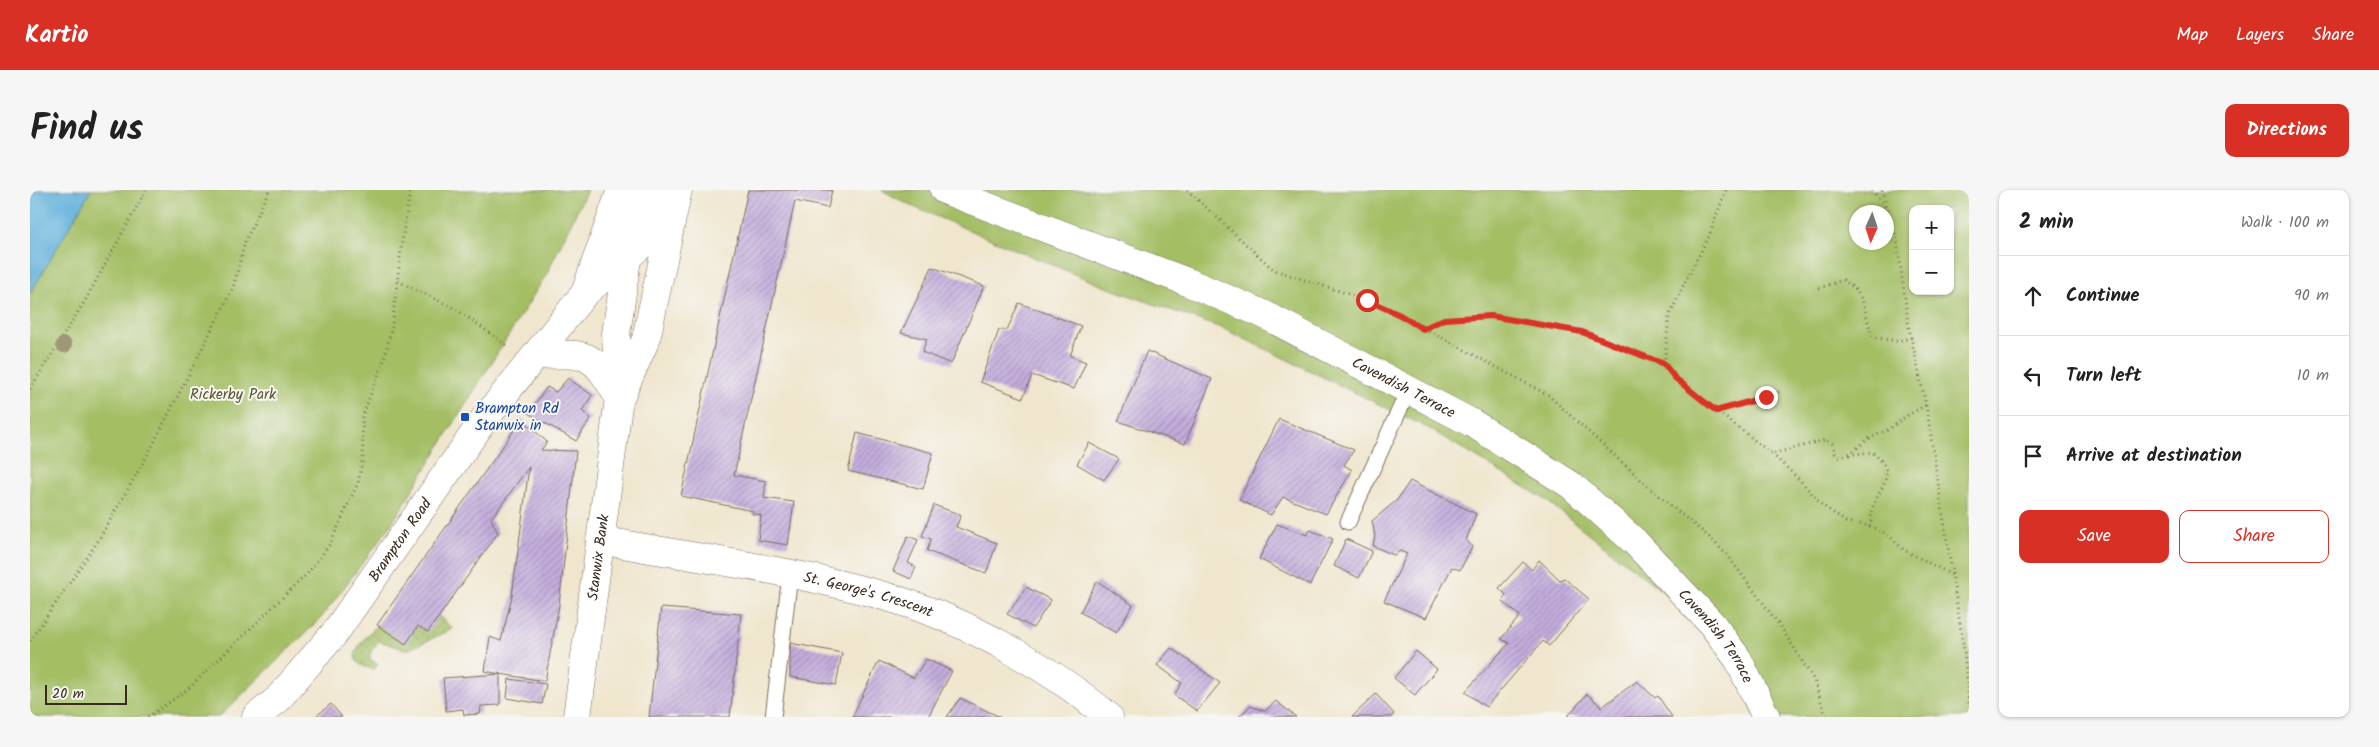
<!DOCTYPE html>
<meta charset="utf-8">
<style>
:root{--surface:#fff;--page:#f6f6f6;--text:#222;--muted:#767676;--line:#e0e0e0;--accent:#d93025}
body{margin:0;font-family:Kalam,sans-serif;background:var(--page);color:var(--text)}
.controls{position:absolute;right:15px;top:15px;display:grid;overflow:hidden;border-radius:10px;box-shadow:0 1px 4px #0004}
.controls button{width:45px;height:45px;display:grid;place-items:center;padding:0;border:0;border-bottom:1px solid var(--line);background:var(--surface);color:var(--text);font:25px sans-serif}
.compass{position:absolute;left:1819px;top:15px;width:45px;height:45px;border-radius:50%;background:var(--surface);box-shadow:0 1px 4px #0004;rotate:183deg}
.scale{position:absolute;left:15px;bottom:12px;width:82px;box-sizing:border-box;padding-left:5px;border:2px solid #3b2a1e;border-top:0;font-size:14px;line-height:18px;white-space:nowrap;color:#3b2a1e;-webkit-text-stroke:4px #f6f6f2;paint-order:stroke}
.stop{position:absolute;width:15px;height:15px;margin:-11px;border:4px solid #d93025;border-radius:50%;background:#fff}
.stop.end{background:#d93025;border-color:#fff;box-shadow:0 1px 5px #0008}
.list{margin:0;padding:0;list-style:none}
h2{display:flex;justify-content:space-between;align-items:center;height:65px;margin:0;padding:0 20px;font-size:21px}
h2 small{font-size:16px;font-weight:400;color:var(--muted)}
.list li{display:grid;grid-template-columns:32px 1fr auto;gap:15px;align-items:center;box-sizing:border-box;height:80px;padding:0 20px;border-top:1px solid var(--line)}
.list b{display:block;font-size:19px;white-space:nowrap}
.list em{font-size:16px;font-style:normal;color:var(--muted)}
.actions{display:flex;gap:10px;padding:15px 20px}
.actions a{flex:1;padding:11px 0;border:1px solid var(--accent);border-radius:10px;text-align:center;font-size:18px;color:var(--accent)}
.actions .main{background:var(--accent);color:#fff}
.icon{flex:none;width:28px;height:28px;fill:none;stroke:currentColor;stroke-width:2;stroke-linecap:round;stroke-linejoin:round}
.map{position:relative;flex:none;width:1939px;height:527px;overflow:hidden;border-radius:10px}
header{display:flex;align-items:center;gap:30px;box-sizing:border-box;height:70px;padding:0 25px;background:var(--accent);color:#fff}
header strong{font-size:24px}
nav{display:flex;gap:28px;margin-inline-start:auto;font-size:18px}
.intro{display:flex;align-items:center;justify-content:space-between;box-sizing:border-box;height:120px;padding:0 30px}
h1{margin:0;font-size:35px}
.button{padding:12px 22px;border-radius:10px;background:var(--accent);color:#fff;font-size:18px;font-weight:700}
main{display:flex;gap:30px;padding:0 30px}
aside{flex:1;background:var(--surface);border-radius:10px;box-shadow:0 1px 4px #0004}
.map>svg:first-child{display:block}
.grass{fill:url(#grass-dots);stroke:#6f7441}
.park{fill:#a3be64;stroke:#6f7441;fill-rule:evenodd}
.water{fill:#61b1dc;stroke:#4e6e7d}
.building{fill:url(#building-hatch)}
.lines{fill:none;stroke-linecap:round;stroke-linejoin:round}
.lane-casing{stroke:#7a6c5c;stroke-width:17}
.street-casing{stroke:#7a6c5c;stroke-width:29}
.secondary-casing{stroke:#7a6c5c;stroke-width:29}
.primary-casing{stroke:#7a6c5c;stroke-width:29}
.path{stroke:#7a6c5c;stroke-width:3;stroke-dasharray:1 4;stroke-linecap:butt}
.lane{stroke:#fff;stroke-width:15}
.street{stroke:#fff;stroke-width:28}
.secondary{stroke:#fff;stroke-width:28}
.primary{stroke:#fff;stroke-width:28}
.tree{fill:#9e9779}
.route{stroke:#d93025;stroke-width:6}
.transit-dot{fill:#1a4fb4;stroke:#f6f6f2;stroke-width:2}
.labels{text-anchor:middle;stroke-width:4;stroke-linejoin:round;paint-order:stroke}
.street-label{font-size:15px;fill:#3b2a1e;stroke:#f6f6f2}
.park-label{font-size:15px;fill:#5a5633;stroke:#f6f6f2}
.transit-label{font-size:15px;fill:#164399;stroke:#f6f6f2;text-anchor:start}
</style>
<header>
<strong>Kartio</strong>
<nav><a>Map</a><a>Layers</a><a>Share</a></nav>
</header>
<div class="intro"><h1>Find us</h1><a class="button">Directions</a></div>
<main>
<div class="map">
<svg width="1939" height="527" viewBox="0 0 1939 527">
<defs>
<pattern id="grass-dots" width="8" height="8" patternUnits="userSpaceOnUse" patternTransform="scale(1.25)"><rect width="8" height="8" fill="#a3be64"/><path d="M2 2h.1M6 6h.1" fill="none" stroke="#869b52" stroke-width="1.8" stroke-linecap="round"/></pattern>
<pattern id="building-hatch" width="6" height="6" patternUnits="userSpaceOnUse" patternTransform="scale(1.25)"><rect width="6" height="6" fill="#c4addd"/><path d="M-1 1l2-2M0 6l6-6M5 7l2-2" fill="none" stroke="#a08db3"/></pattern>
</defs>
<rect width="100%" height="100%" fill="#f6f6f2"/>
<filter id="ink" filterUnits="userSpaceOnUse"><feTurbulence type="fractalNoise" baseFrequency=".02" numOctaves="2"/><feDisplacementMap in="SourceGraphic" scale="10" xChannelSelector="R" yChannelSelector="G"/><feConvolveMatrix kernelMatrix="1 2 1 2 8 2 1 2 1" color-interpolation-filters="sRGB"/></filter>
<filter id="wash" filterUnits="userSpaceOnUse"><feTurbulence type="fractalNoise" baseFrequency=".0096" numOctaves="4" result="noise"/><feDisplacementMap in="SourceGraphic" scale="20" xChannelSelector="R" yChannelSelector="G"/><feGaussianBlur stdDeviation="1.12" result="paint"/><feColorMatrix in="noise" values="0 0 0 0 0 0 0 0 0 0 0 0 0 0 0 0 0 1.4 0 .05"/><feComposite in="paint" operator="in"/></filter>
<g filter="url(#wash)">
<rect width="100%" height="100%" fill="#f0e6ce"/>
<path class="grass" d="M409 426 423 439 377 460 349 451 341 461 340 469 348 475 344 479C307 473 334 449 347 435L388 436Z"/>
<g class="park">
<polygon points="61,0 557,0 516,85 359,338 290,429 189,527 0,527 0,104"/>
<path d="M852 0H1939V527H1726L1686 443 1513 308 1400 239 1194 139 1073 96 879 15ZM1883 19H1920V101H1883ZM1826 22H1856V52H1826Z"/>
</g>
<polygon class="water" points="0,0 61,0 0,104"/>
<g id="blocks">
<g class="building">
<polygon points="718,0 802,0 798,18 765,11 704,285 736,291 734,308 764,312 758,355 728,350 731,325 722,324 723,321 651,306"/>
<polygon points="902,77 954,96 921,174 892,162 897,149 871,143"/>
<polygon points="989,113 1051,136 1040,166 1056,172 1044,199 1002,185 993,208 950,192 969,140 977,140"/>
<polygon points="1117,161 1182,189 1155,254 1088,231"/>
<polygon points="538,188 562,205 552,221 561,228 546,251 498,223 517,197 526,202"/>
<polygon points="492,229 517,252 511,260 546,261 529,415 515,491 470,484 470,515 451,516 450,524 434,525 433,519 416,521 413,488 470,484 455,481 460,447 471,451 482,406 499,277 461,329 468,343 398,442 388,436 376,454 347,435"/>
<polygon points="1249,229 1324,260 1314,275 1322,280 1296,324 1253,307 1241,325 1209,310"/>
<polygon points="827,243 903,263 893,299 818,281"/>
<polygon points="1059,253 1089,269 1074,290 1047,274"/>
<polygon points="1380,291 1446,324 1436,350 1442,357 1430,380 1422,377 1396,428 1354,411 1377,364 1370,361 1364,365 1343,356 1345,346 1342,331 1367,310"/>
<polygon points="904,315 931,325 926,337 967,353 956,383 897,361 901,349 892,346"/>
<polygon points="1247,334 1277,345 1280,340 1303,349 1280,395 1229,369"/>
<polygon points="878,346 888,350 878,373 886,377 881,389 863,381"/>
<polygon points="1316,349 1342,361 1329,388 1304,376"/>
<polygon points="1509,370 1530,390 1534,388 1559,409 1519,456 1513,451 1456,517 1435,502 1479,453 1471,449 1490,426 1472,411 1476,405 1469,398 1493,372 1502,380"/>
<polygon points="1067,391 1103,415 1086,443 1050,422"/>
<polygon points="996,397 1021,410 1003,438 977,424"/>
<polygon points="631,418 711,424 700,527 619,527"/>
<polygon points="760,453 812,463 806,495 760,487"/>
<polygon points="1141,458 1190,493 1167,521 1144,505 1152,493 1127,475"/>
<polygon points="1386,461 1407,479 1385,505 1364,488"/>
<polygon points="896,469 922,481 898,527 822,527 849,471 884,488"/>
<polygon points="479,489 516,494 512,514 477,508"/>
<polygon points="1607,491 1625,508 1628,506 1642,527 1537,527 1557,504 1572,517"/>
<polygon points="1346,504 1364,524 1361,527 1322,527"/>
<polygon points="930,508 970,527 917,527"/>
<polygon points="1246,511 1266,527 1209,527 1220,516 1235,521"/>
<polygon points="301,514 312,527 285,527"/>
</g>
</g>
</g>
<g filter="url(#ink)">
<use href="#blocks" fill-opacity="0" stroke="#7a6c5c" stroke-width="1"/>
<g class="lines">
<defs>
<g id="lane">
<polyline points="1318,332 1379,199"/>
<polyline points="743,527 760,385"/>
</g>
<g id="street">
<path id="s1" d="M914 0 1155 91 1231 123 1442 233 1541 295 1605 352 1682 434 1708 469 1736 527"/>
<path id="s2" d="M570 350C666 368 771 381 864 409 937 431 1021 478 1079 527"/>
</g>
<g id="secondary">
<polyline points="555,103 591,0"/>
<path d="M506 165C560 164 561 160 589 208"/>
<path id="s3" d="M226 527 247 510 304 444 453 231 555 103 617 50 629 0"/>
</g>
<g id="primary">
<polyline points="591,205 616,149 648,0"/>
<path id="s4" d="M547 527 589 208 586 144 607 0"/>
</g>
</defs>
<use href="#lane" class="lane-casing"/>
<use href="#street" class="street-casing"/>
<use href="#secondary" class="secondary-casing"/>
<use href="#primary" class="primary-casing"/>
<g class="path">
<polyline points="1157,0 1244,80 1337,110 1370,125 1518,205 1629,306 1679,347 1698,366 1750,436 1784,490 1796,527"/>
<path d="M1696 0 1679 46 1654 94 1639 127 1634 174 1645 188 1742 264 1795 250 1802 254 1805 263 1809 266 1842 262C1870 284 1849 296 1842 320 1841 325 1841 331 1840 336L1858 345 1874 360 1922 385"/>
<polyline points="1842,0 1857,19"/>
<polyline points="1852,0 1867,50 1879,138 1896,215 1934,460 1939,513"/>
<polyline points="368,91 426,119 479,157"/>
<path d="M1789 98 1813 90C1840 107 1832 122 1843 147L1866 151 1882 148"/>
<polyline points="1393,139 1414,129 1461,126 1552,142 1634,174"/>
<polyline points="0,199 56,109 116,0"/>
<polyline points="1686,221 1752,201"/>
<polyline points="1742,264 1769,289 1791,314 1816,332 1840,336"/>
<polyline points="1819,264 1840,248 1859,239 1878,225 1896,215"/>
<polyline points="0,451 68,351 118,264 203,98 215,52 239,0"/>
<polyline points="118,527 157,500 278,383 300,354 328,293 333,268 332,227 354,170 362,136 372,51 380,0"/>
</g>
<use href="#lane" class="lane"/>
<use href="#street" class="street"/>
<use href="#secondary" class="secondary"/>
<use href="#primary" class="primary"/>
</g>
<circle class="tree" cx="34" cy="155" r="8"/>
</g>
<g class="lines" filter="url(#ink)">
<polyline class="route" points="1337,110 1370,125 1393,139 1414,129 1461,126 1552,142 1634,174 1645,188 1686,221 1736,207"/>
</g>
<rect class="transit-dot" x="430" y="222" width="10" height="10" rx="2.5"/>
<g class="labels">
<g class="street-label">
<text dy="5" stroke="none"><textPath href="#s1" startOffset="501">Cavendish Terrace</textPath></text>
<text dy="5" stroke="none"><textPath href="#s3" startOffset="229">Brampton Road</textPath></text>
<text dy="5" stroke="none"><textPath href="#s4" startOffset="161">Stanwix Bank</textPath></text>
<text dy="5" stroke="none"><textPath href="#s2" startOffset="274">St. George's Crescent</textPath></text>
<text dy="5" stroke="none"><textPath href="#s1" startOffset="905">Cavendish Terrace</textPath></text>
</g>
<g class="park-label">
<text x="203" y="209">Rickerby Park</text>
</g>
<g class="transit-label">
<text x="445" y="223">Brampton Rd<tspan x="445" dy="17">Stanwix in</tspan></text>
</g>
</g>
</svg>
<div class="controls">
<button>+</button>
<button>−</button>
</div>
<svg class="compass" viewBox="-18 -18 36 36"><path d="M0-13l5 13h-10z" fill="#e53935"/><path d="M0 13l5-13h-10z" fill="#767676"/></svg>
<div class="scale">20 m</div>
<div class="stop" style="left:1337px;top:110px"></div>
<div class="stop end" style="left:1736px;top:207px"></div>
</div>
<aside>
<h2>2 min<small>Walk · 100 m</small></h2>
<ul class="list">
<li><svg class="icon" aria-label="ahead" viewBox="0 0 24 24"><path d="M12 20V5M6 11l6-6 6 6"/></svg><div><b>Continue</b></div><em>90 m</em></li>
<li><svg class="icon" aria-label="left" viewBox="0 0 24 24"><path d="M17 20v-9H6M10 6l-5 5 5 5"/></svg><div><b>Turn left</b></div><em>10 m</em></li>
<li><svg class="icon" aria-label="arrive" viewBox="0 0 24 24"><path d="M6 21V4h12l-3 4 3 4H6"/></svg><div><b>Arrive at destination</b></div></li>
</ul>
<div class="actions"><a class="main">Save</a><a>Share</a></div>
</aside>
</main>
